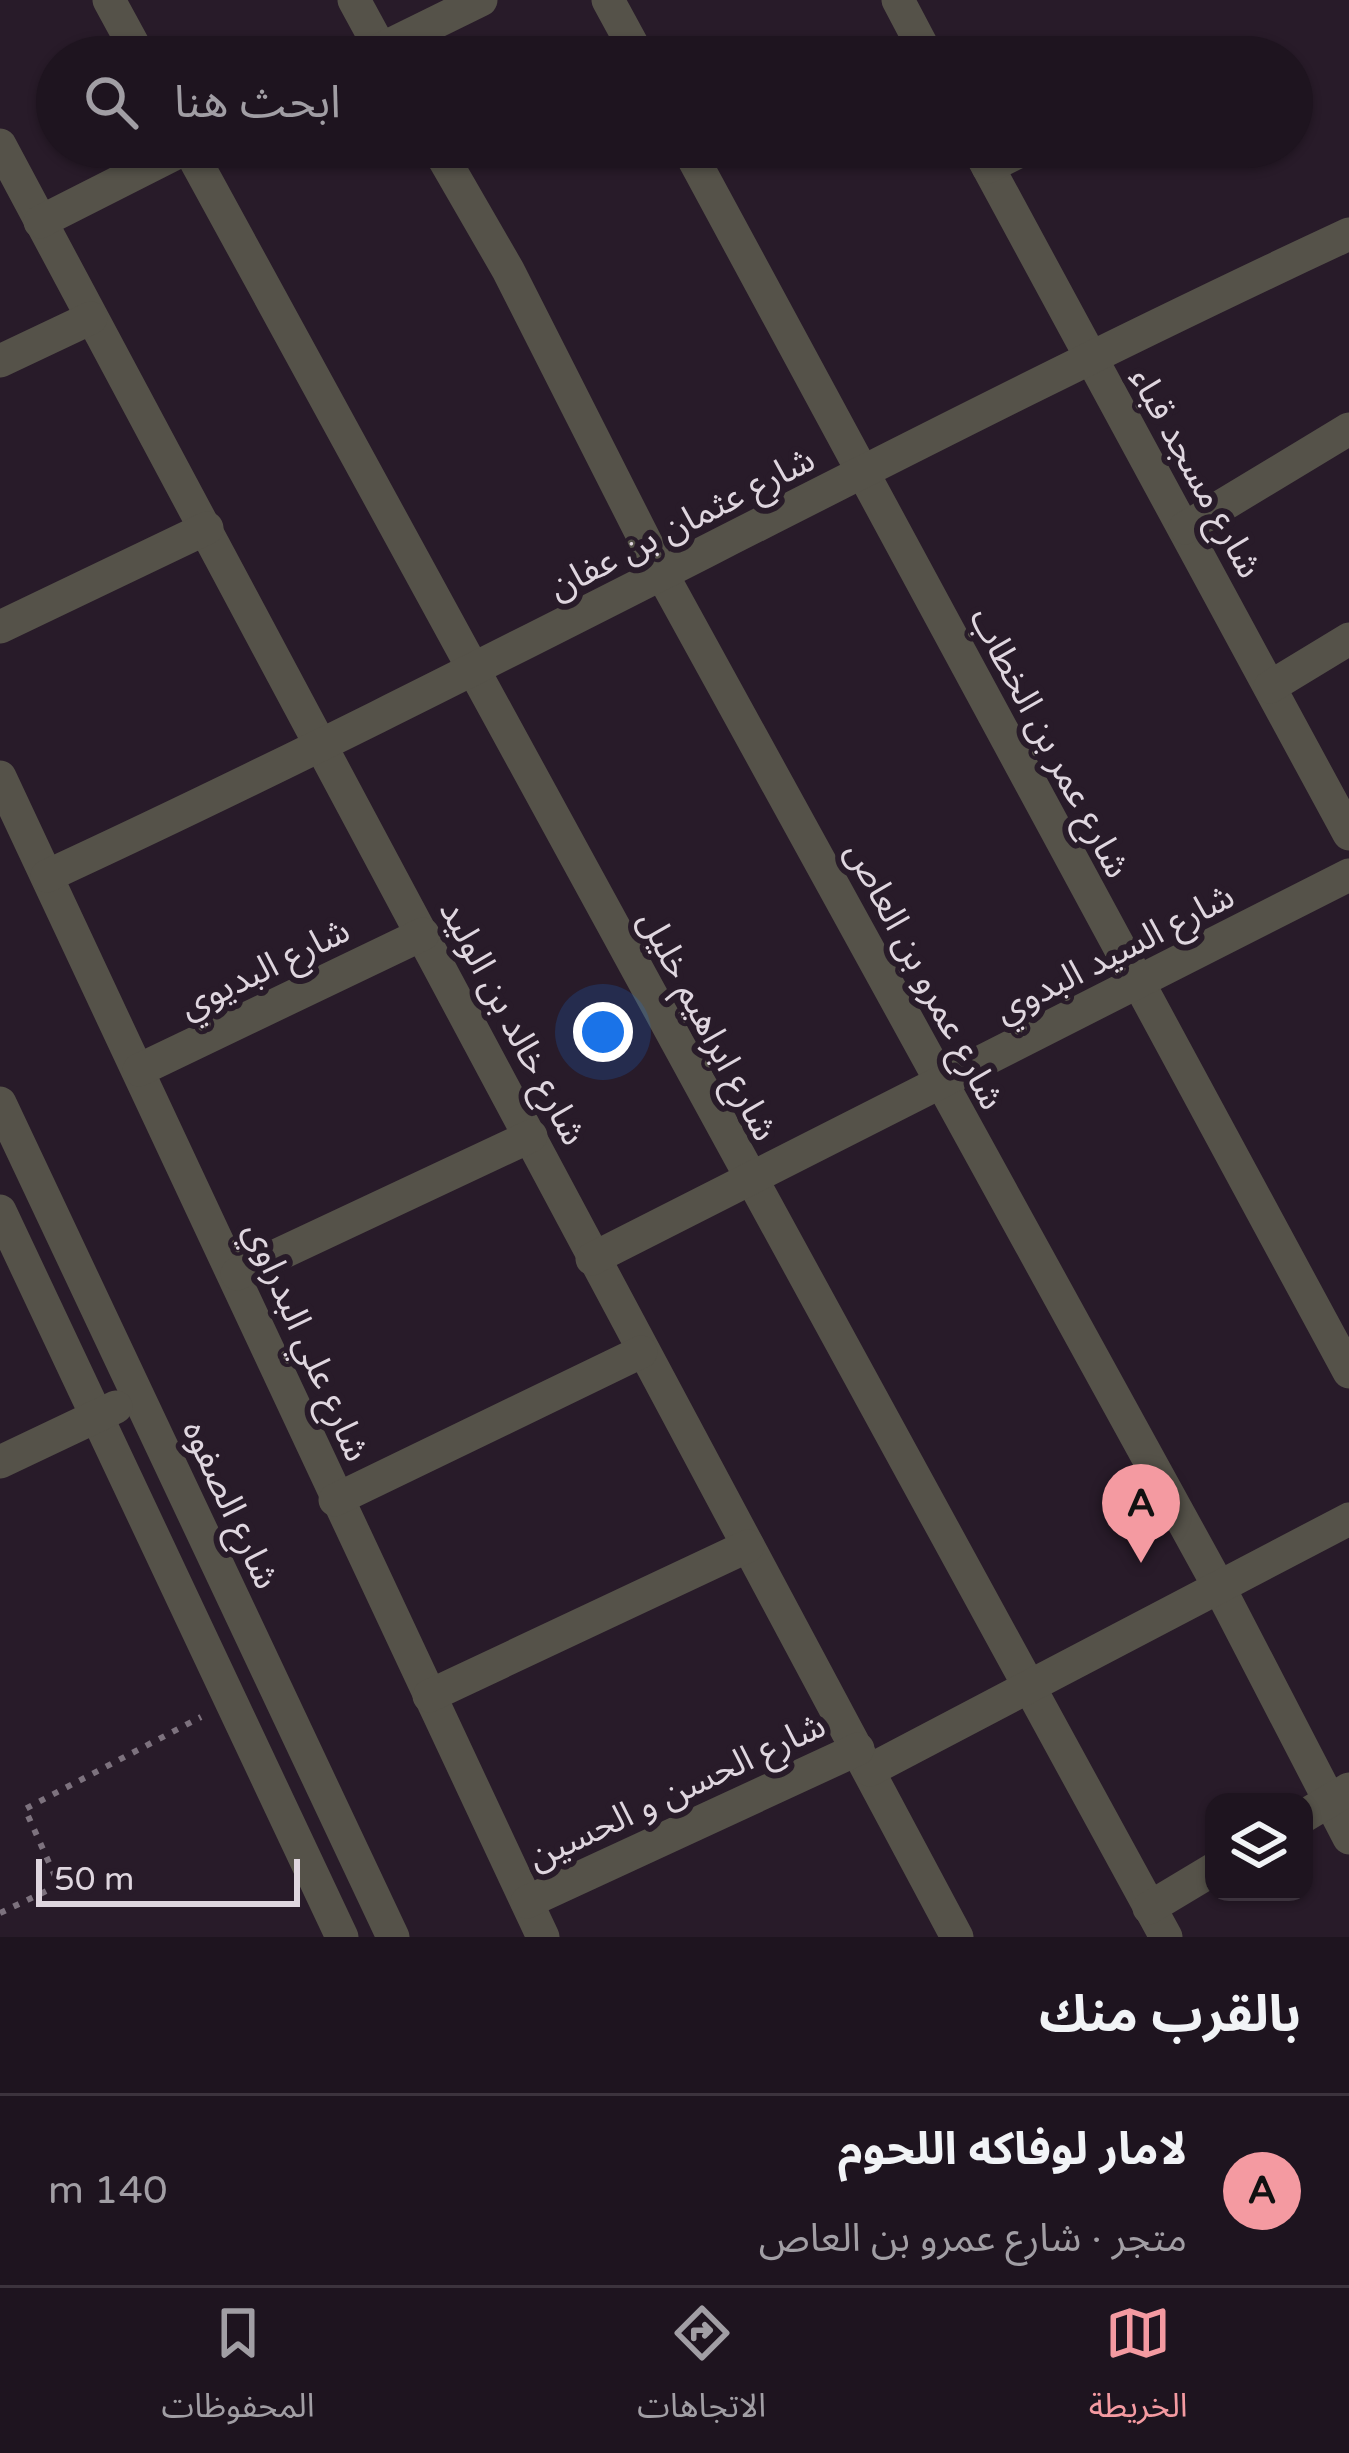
<!DOCTYPE html>
<html lang="ar">
<meta charset="utf-8">
<style>
:root{--surface:#1e141f;--page:#261d28;--text:#f1f3f6;--muted:#a19ea4;--line:#3c333d;--accent:#f49aa1}
body{margin:0;font-family:"Varela Round","Noto Sans Arabic",sans-serif;background:var(--page);color:var(--text);direction:rtl}
.controls{position:absolute;right:36px;bottom:36px;display:grid;overflow:hidden;border-radius:24px;box-shadow:0 3px 9px #0004}
.controls button{width:108px;height:108px;display:grid;place-items:center;padding:0;border:0;border-bottom:3px solid var(--line);background:var(--surface);color:var(--text);font:60px sans-serif}
.scale{position:absolute;left:36px;bottom:30px;width:264px;box-sizing:border-box;padding-left:12px;border:6px solid #dfd6df;border-top:0;font-size:33px;line-height:42px;white-space:nowrap;color:#dfd6df;-webkit-text-stroke:9px #281b29;paint-order:stroke}
.you{position:absolute;left:603px;top:1032px;width:42px;height:42px;margin:-30px;border:9px solid #fff;border-radius:50%;background:#1a73e8;box-shadow:0 0 0 18px #1a73e833}
.badge{display:grid;place-items:center;width:78px;height:78px;border-radius:50%;background:var(--accent);color:#111;font-size:39px;font-weight:700}
.pin{position:absolute;translate:-50% -99px;filter:drop-shadow(0 3px 6px #0008)}
.pin::after{content:'';position:absolute;top:63px;width:42px;height:36px;background:inherit;clip-path:polygon(0 0,100% 0,50% 100%)}
.list{margin:0;padding:0;list-style:none}
h2{display:flex;justify-content:space-between;align-items:center;height:156px;margin:0;padding:0 48px;font-size:51px}
h2 small{font-size:39px;font-weight:400;color:var(--muted)}
.list li{display:grid;grid-template-columns:78px 1fr auto;gap:36px;align-items:center;box-sizing:border-box;height:192px;padding:0 48px;border-top:3px solid var(--line)}
.list b{display:block;font-size:45px;white-space:nowrap}
.list p{margin:0;font-size:39px;white-space:nowrap;color:var(--muted)}
.list em{font-size:39px;font-style:normal;color:var(--muted)}
.icon{flex:none;width:66px;height:66px;fill:none;stroke:currentColor;stroke-width:2;stroke-linecap:round;stroke-linejoin:round}
.map{position:relative;flex:none;width:1349px;height:1937px;overflow:hidden;direction:ltr}
.search{position:absolute;background:var(--surface);box-shadow:0 3px 9px #0004;left:36px;right:36px;top:36px;height:132px;display:flex;align-items:center;gap:30px;box-sizing:border-box;padding:0 42px;border-radius:66px;color:var(--muted);font-size:45px}
.sheet{height:348px;background:var(--surface)}
nav{display:flex;justify-content:space-around;align-items:center;box-sizing:border-box;height:168px;border-top:3px solid var(--line);background:var(--surface);font-size:33px;color:var(--muted)}
nav a{display:grid;justify-items:center;gap:6px}
nav .on{color:var(--accent)}
.map>svg:first-child{display:block}
.lines{fill:none;stroke-linecap:round;stroke-linejoin:round}
.path{stroke:#7d727e;stroke-width:6;stroke-dasharray:6 9;stroke-linecap:butt}
.minor{stroke:#555249;stroke-width:33}
.labels{text-anchor:middle;stroke-width:12;stroke-linejoin:round;paint-order:stroke}
.street-label{font-size:36px;fill:#dfd6df;stroke:#281b29}
</style>
<div class="map">
<svg width="1349" height="1937" viewBox="0 0 1349 1937">
<rect width="100%" height="100%" fill="#281b29"/>
<g class="lines">
<polyline class="path" points="0,1913 59,1885 25,1809 201,1717"/>
<g class="minor">
<polyline points="109,0 140,57"/>
<polyline points="354,0 385,57"/>
<polyline points="608,0 639,57"/>
<polyline points="898,0 928,57"/>
<polyline points="365,57 481,0"/>
<polyline points="0,145 957,1937"/>
<polyline points="188,147 1166,1937"/>
<polyline points="437,147 508,270 663,576 1219,1587 1349,1838"/>
<polyline points="687,147 1349,1372"/>
<polyline points="977,147 1349,834"/>
<polyline points="988,167 1028,147"/>
<polyline points="40,222 188,147"/>
<polyline points="0,361 91,318"/>
<polyline points="1185,528 1349,429"/>
<polyline points="0,627 207,528"/>
<polyline points="1270,687 1349,639"/>
<polyline points="0,777 543,1937"/>
<path d="M47 876C486 673 910 438 1349 234"/>
<polyline points="139,1070 423,934"/>
<polyline points="0,1103 393,1937"/>
<polyline points="0,1211 342,1937"/>
<polyline points="592,1259 1349,875"/>
<polyline points="237,1274 531,1136"/>
<polyline points="0,1462 116,1407"/>
<polyline points="335,1500 641,1352"/>
<polyline points="429,1696 748,1546"/>
<polyline points="870,1770 1349,1519"/>
<polyline points="1304,1816 1349,1789"/>
<polyline points="527,1902 858,1749"/>
<polyline points="1149,1908 1214,1869"/>
</g>
</g>
<g class="labels">
<g class="street-label">
<text transform="translate(1197 472) rotate(61)" y="13">شارع مسجد قباء</text>
<text transform="translate(681 522) rotate(-27)" y="13">شارع عثمان بن عفان</text>
<text transform="translate(1051 742) rotate(62)" y="13">شارع عمر بن الخطاب</text>
<text transform="translate(1114 952) rotate(-27)" y="13">شارع السيد البدوي</text>
<text transform="translate(264 967) rotate(-26)" y="13">شارع البديوي</text>
<text transform="translate(926 975) rotate(62)" y="13">شارع عمرو بن العاص</text>
<text transform="translate(514 1022) rotate(62)" y="13">شارع خالد بن الوليد</text>
<text transform="translate(709 1025) rotate(62)" y="13">شارع ابراهيم خليل</text>
<text transform="translate(308 1341) rotate(66)" y="13">شارع علي البدراوي</text>
<text transform="translate(232 1504) rotate(65)" y="13">شارع الصفوه</text>
<text transform="translate(676 1790) rotate(-25)" y="13">شارع الحسن و الحسين</text>
</g>
</g>
</svg>
<div class="controls">
<button><svg class="icon" aria-label="layers" viewBox="0 0 24 24"><path d="M12 4l9 5-9 5-9-5zM3 14l9 5 9-5"/></svg></button>
</div>
<div class="scale">50 m</div>
<div class="you"></div>
<div class="pin badge" style="left:1141px;top:1563px">A</div>
<div class="search"><svg class="icon" aria-label="search" viewBox="0 0 24 24"><circle cx="10" cy="10" r="6"/><path d="M15 15l6 6"/></svg>ابحث هنا</div>
</div>
<section class="sheet">
<h2>بالقرب منك<small></small></h2>
<ul class="list">
<li><span class="badge">A</span><div><b>لامار لوفاكه اللحوم</b><p>متجر · شارع عمرو بن العاص</p></div><em>140 m</em></li>
</ul>
</section>
<nav>
<a class="on"><svg class="icon" aria-label="map" viewBox="0 0 24 24"><path d="M3 6l6-2 6 2 6-2v14l-6 2-6-2-6 2zM9 4v14M15 6v14"/></svg>الخريطة</a>
<a><svg class="icon" aria-label="directions" viewBox="0 0 24 24"><path d="M12 3l9 9-9 9-9-9zM9 14v-3h6M13 9l2 2-2 2"/></svg>الاتجاهات</a>
<a><svg class="icon" aria-label="saved" viewBox="0 0 24 24"><path d="M7 4h10v16l-5-4-5 4z"/></svg>المحفوظات</a>
</nav>
